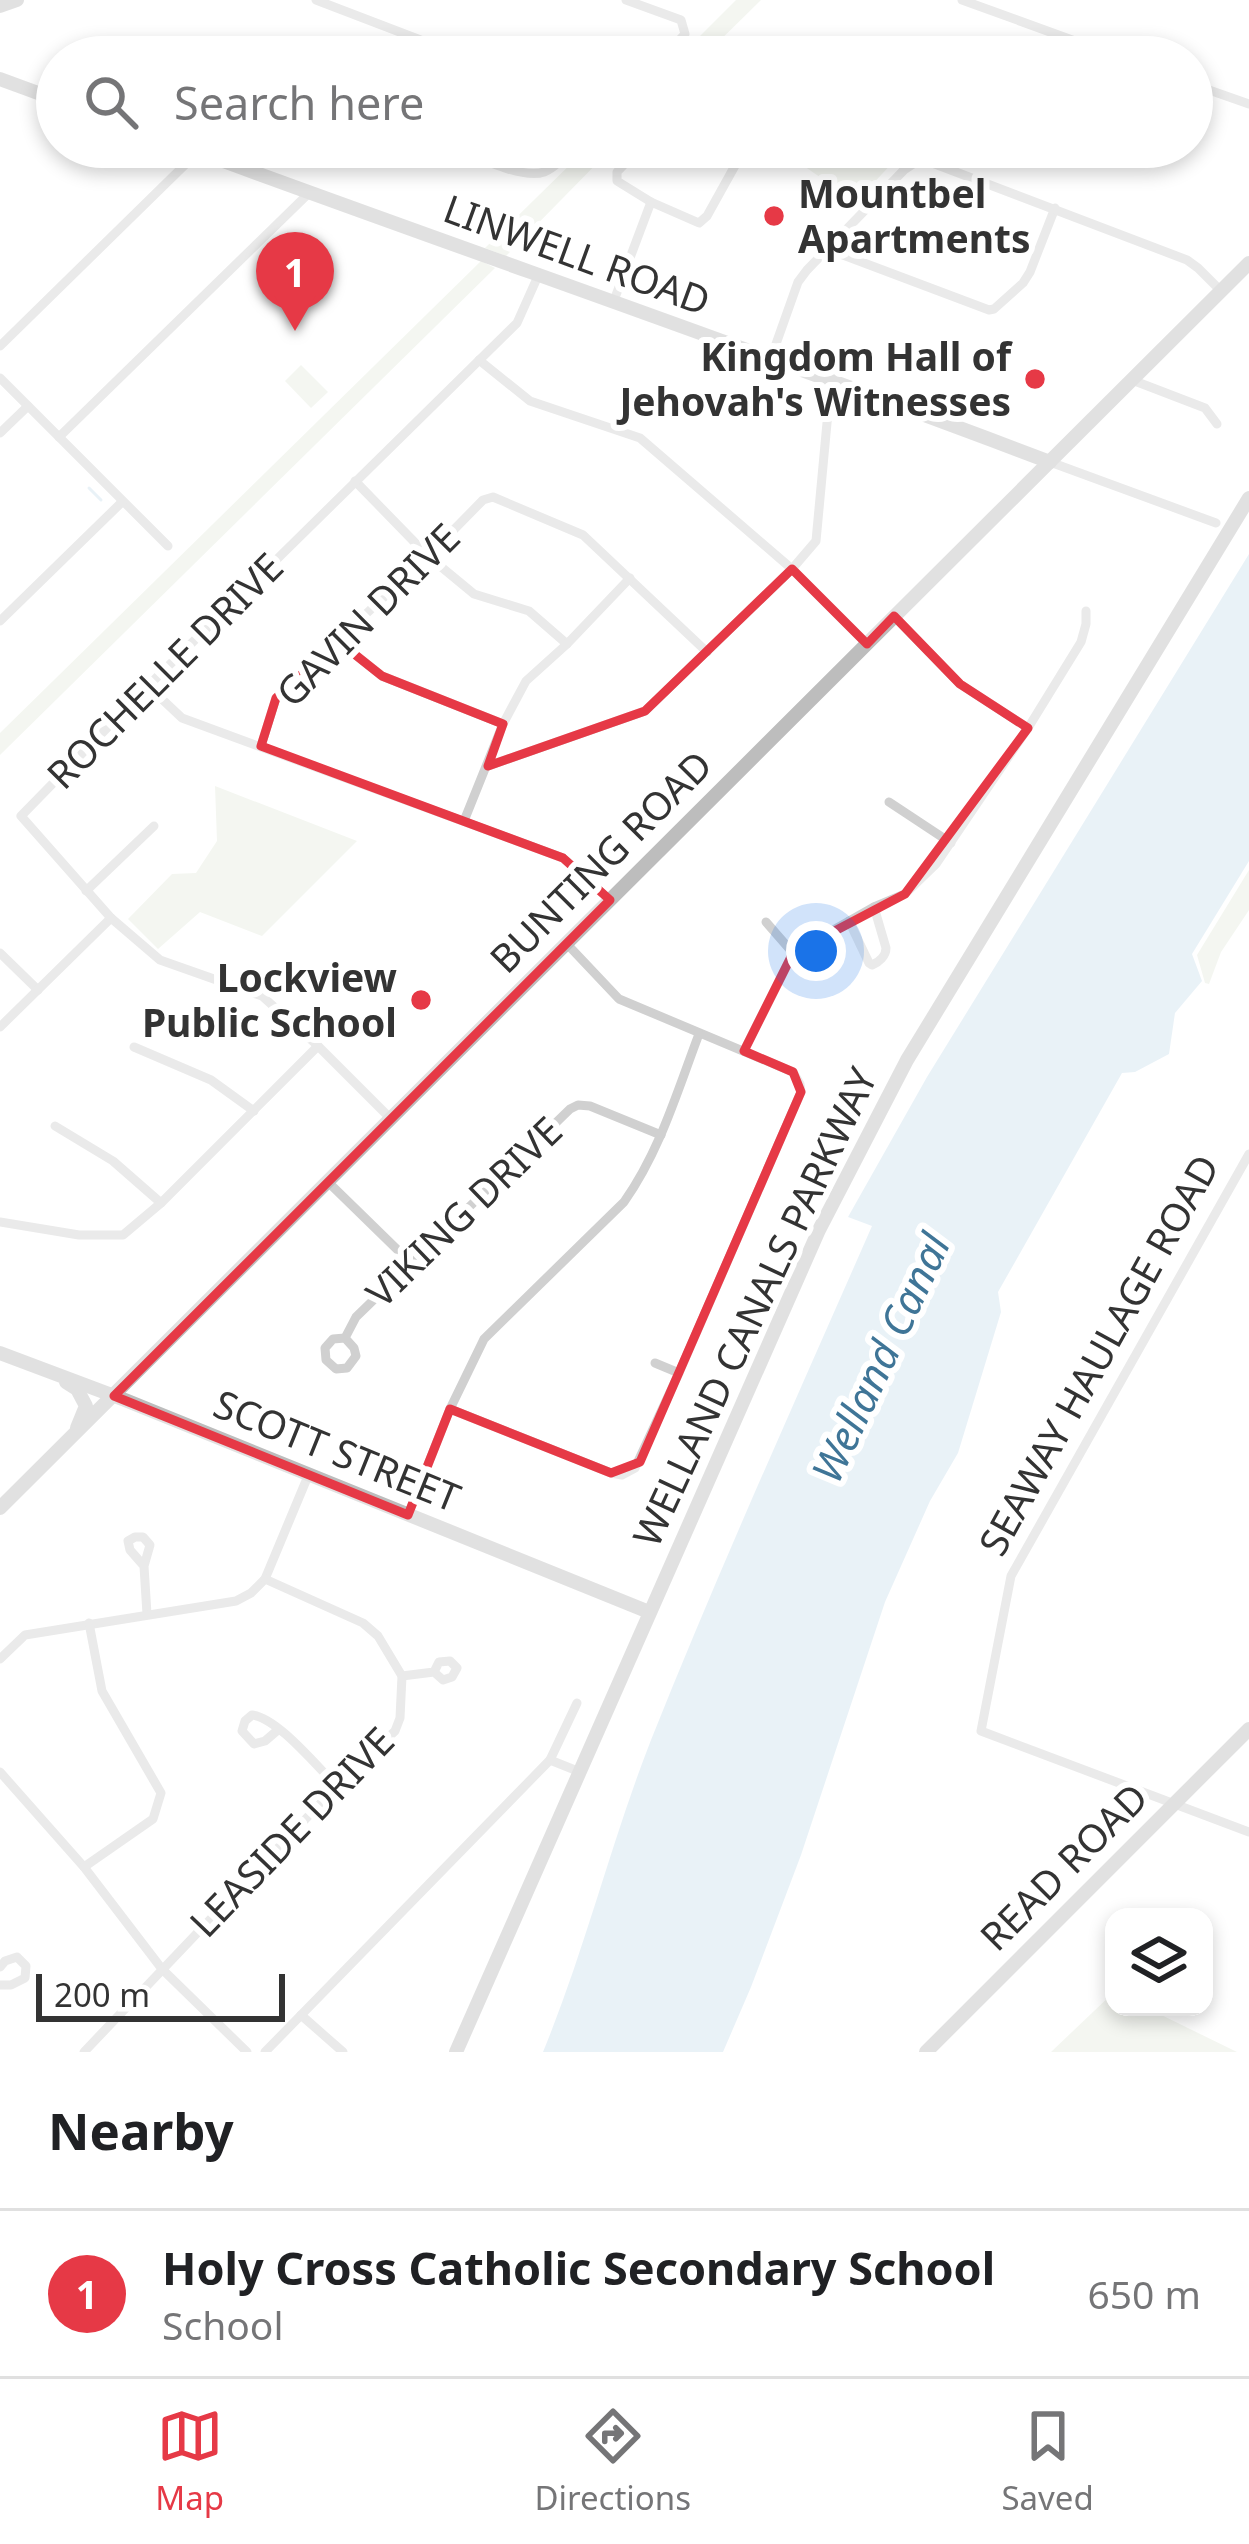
<!DOCTYPE html>
<style>
:root{--surface:#fff;--page:#f2f2f2;--text:#202124;--muted:#757577;--line:#e0e0e0;--accent:#e63946}
body{margin:0;font-family:"Noto Sans",sans-serif;background:var(--page);color:var(--text)}
.controls{position:absolute;right:36px;bottom:36px;display:grid;overflow:hidden;border-radius:24px;box-shadow:0 6px 18px #0003}
.controls button{width:108px;height:108px;display:grid;place-items:center;padding:0;border:0;border-bottom:3px solid var(--line);background:var(--surface);color:var(--text);font:60px sans-serif}
.scale{position:absolute;left:36px;bottom:30px;width:249px;box-sizing:border-box;padding-left:12px;border:6px solid #333;border-top:0;font-size:33px;line-height:42px;white-space:nowrap;color:#333;-webkit-text-stroke:9px #fff;paint-order:stroke}
.you{position:absolute;left:816px;top:951px;width:42px;height:42px;margin:-30px;border:9px solid #fff;border-radius:50%;background:#1a73e8;box-shadow:0 0 0 18px #1a73e833}
.badge{display:grid;place-items:center;width:78px;height:78px;border-radius:50%;background:var(--accent);color:#fff;font-size:39px;font-weight:700}
.pin{position:absolute;translate:-50% -99px;filter:drop-shadow(0 3px 6px #0008)}
.pin::after{content:'';position:absolute;top:63px;width:42px;height:36px;background:inherit;clip-path:polygon(0 0,100% 0,50% 100%)}
.list{margin:0;padding:0;list-style:none}
h2{display:flex;justify-content:space-between;align-items:center;height:156px;margin:0;padding:0 48px;font-size:51px}
h2 small{font-size:39px;font-weight:400;color:var(--muted)}
.list li{display:grid;grid-template-columns:78px 1fr auto;gap:36px;align-items:center;box-sizing:border-box;height:168px;padding:0 48px;border-top:3px solid var(--line)}
.list b{display:block;font-size:45px;white-space:nowrap}
.list p{margin:0;font-size:39px;white-space:nowrap;color:var(--muted)}
.list em{font-size:39px;font-style:normal;color:var(--muted)}
.icon{flex:none;width:66px;height:66px;fill:none;stroke:currentColor;stroke-width:2;stroke-linecap:round;stroke-linejoin:round}
.map{position:relative;flex:none;width:1249px;height:2052px;overflow:hidden}
.search{position:absolute;background:var(--surface);box-shadow:0 6px 18px #0003;left:36px;right:36px;top:36px;height:132px;display:flex;align-items:center;gap:30px;box-sizing:border-box;padding:0 42px;border-radius:66px;color:var(--muted);font-size:45px}
.sheet{height:324px;background:var(--surface)}
nav{display:flex;justify-content:space-around;align-items:center;box-sizing:border-box;height:168px;border-top:3px solid var(--line);background:var(--surface);font-size:33px;color:var(--muted)}
nav a{display:grid;justify-items:center;gap:6px}
nav .on{color:var(--accent)}
.map>svg:first-child{display:block}
.green{fill:#e6ecdf}
.water{fill:#cfe2ee}
.lines{fill:none;stroke-linecap:round;stroke-linejoin:round}
.stream{stroke:#cfe2ee;stroke-width:3}
.street{stroke:#d0d0d0;stroke-width:9}
.secondary{stroke:#bdbdbd;stroke-width:14}
.marked{fill:none;stroke:#e63946;stroke-width:9;stroke-linejoin:round}
.poi-dot{fill:#e63946;stroke:#fff;stroke-width:4.5}
.labels{text-anchor:middle;stroke-width:12;stroke-linejoin:round;paint-order:stroke}
.poi-label{font-size:39px;font-weight:bold;fill:#333;stroke:#fff;text-anchor:end}
.street-label{font-size:39px;fill:#333;stroke:#fff}
.water-label{font-size:42px;font-style:italic;fill:#3f7597;stroke:#fff}
</style>
<div class="map">
<svg width="1249" height="2052" viewBox="0 0 1249 2052">
<rect width="100%" height="100%" fill="#fff"/>
<g class="green">
<polygon points="736,0 761,0 703,57 679,57"/>
<polygon points="588,147 613,147 506,256 485,248"/>
<polygon points="809,147 907,147 856,202 801,164"/>
<polygon points="481,261 495,268 0,755 0,733"/>
<polygon points="301,365 328,392 311,408 285,381"/>
<polygon points="215,786 357,841 262,936 200,912 158,949 128,919 172,874 196,873 217,841"/>
<polygon points="1249,870 1249,910 1221,952 1209,984 1205,983 1197,955"/>
<polygon points="1114,1992 1114,2007 1145,2007 1237,2052 1051,2052"/>
</g>
<path class="water" d="M1249 554V861L1192 954 1202 981 1175 1013 1169 1054 1135 1072 1122 1073 998 1292 1001 1312 958 1453 930 1501 885 1602 801 1855 751 1987 723 2052H543C585 1950 611 1842 651 1740 720 1567 797 1397 872 1226L848 1217 927 1077Z"/>
<g class="lines">
<polyline class="stream" points="89,488 101,500"/>
<g class="street">
<polyline points="316,0 465,57"/>
<polyline points="626,0 681,20 685,34 663,57"/>
<polyline points="962,0 1119,57"/>
<polyline points="1192,84 1249,104"/>
<path d="M453 147C476 156 522 180 544 172 556 167 565 156 573 147"/>
<polyline points="641,147 617,172 617,181 651,202 699,223 707,216 742,153 753,149 779,150 780,147"/>
<polyline points="827,249 989,310 994,309 1023,283 1030,272 1055,208"/>
<polyline points="613,303 651,202"/>
<polyline points="0,346 198,152"/>
<polyline points="771,358 798,282 807,270 904,170 916,162 927,161 1187,260 1198,268 1221,291"/>
<polyline points="479,360 530,401 640,438 792,569 867,644"/>
<polyline points="0,378 168,546"/>
<polyline points="1132,380 1205,408 1217,424"/>
<polyline points="0,433 28,406"/>
<polyline points="59,437 308,194"/>
<polyline points="1050,462 1216,523"/>
<polyline points="355,481 428,556 474,594 529,611 567,644"/>
<polyline points="894,616 960,684 1028,728"/>
<polyline points="0,621 122,502"/>
<polyline points="338,641 382,676 503,724"/>
<polyline points="148,686 182,718 563,858 610,900"/>
<polyline points="261,746 276,698 428,556 483,500 493,497 583,535 707,652"/>
<polyline points="488,766 645,711 792,569 816,541 831,380"/>
<polyline points="889,802 951,843"/>
<polyline points="464,821 503,724 526,681 567,644 630,578"/>
<polyline points="86,891 154,826"/>
<path d="M849 921 869 963 872 965C879 962 886 956 886 948L874 907"/>
<polyline points="766,922 793,953"/>
<polyline points="0,953 38,990"/>
<polyline points="0,1027 111,918"/>
<polyline points="134,1047 211,1080 254,1111"/>
<polyline points="744,1051 793,953 874,907 905,894 936,864 1028,728 1081,642 1086,624 1086,611"/>
<polyline points="391,1119 318,1046 262,996 160,960 111,918 21,816 148,686 517,323 538,276"/>
<polyline points="55,1126 113,1161 161,1203"/>
<polyline points="1249,1154 1011,1576 981,1731 1249,1832"/>
<polyline points="328,1182 411,1263"/>
<polyline points="0,1222 79,1235 123,1235 161,1203 318,1046"/>
<polyline points="345,1338 354,1348 356,1356 347,1368 336,1369 326,1360 325,1348 333,1339 345,1338 356,1317 570,1109 578,1105 590,1106 661,1135"/>
<polyline points="655,1363 679,1373"/>
<polyline points="450,1409 611,1473 622,1475 635,1468 679,1373 801,1092 800,1084 793,1072 619,999 567,944"/>
<path d="M408 1515 450 1409 484 1339 624 1202C660 1151 677 1092 699 1034"/>
<polyline points="144,1566 130,1550 128,1541 135,1537 143,1537 150,1545 144,1566 147,1614"/>
<polyline points="0,1659 25,1635 236,1601 251,1593 265,1579 308,1476"/>
<polyline points="402,1676 434,1672 439,1662 450,1661 457,1668 452,1677 443,1680 434,1672"/>
<path d="M279 1729 265 1741 254 1744 242 1731 245 1721 252 1715C278 1718 317 1767 337 1786"/>
<polyline points="550,1760 580,1772"/>
<polyline points="0,1772 84,1867 162,1969 247,2052"/>
<polyline points="84,1867 153,1819 161,1793 102,1691 89,1623"/>
<polyline points="0,1967 5,1961 17,1957 26,1966 25,1978 11,1985 0,1985"/>
<polyline points="301,2015 343,2052"/>
<polyline points="84,2052 337,1786 395,1731 400,1718 402,1676 378,1636 363,1623 265,1579"/>
<polyline points="265,2052 550,1760 577,1703"/>
</g>
<g class="secondary">
<polyline points="0,6 17,0"/>
<polyline points="0,79 57,100"/>
<path d="M185 147C473 253 763 353 1050 462"/>
<polyline points="0,1353 125,1400 649,1612"/>
<polyline points="66,1382 77,1389 86,1406 77,1428"/>
<polyline points="0,1508 1249,263"/>
<polyline points="456,2052 819,1230 907,1060 1249,498"/>
<polyline points="926,2052 1249,1729"/>
</g>
</g>
<path d="M0 0H1249V2052H0ZM792 569 867 644 894 616 960 684 1028 728 905 894 793 953 744 1051 793 1072 801 1092 640 1462 611 1473 450 1409 408 1515 114 1396 610 900 563 858 261 746 276 698 338 641 382 676 503 724 488 766 645 711Z" fill="#fff" fill-opacity=".55" fill-rule="evenodd"/>
<path class="marked" d="M792 569 867 644 894 616 960 684 1028 728 905 894 793 953 744 1051 793 1072 801 1092 640 1462 611 1473 450 1409 408 1515 114 1396 610 900 563 858 261 746 276 698 338 641 382 676 503 724 488 766 645 711Z"/>
<g class="poi-dot">
<circle cx="774" cy="216" r="12"/>
<circle cx="1035" cy="379" r="12"/>
<circle cx="421" cy="1000" r="12"/>
</g>
<g class="labels">
<g class="poi-label">
<text x="798" y="208" text-anchor="start">Mountbel<tspan x="798" dy="45">Apartments</tspan></text>
<text x="1011" y="371">Kingdom Hall of<tspan x="1011" dy="45">Jehovah's Witnesses</tspan></text>
<text x="397" y="992">Lockview<tspan x="397" dy="45">Public School</tspan></text>
</g>
<g class="street-label">
<text transform="translate(577 255) rotate(20)" y="14">LINWELL ROAD</text>
<text transform="translate(368 615) rotate(-45)" y="14">GAVIN DRIVE</text>
<text transform="translate(165 671) rotate(-45)" y="14">ROCHELLE DRIVE</text>
<text transform="translate(601 862) rotate(-45)" y="14">BUNTING ROAD</text>
<text transform="translate(464 1212) rotate(-44)" y="14">VIKING DRIVE</text>
<text transform="translate(755 1307) rotate(-65)" y="14">WELLAND CANALS PARKWAY</text>
<text transform="translate(1099 1355) rotate(-61)" y="14">SEAWAY HAULAGE ROAD</text>
<text transform="translate(337 1451) rotate(22)" y="14">SCOTT STREET</text>
<text transform="translate(292 1832) rotate(-46)" y="14">LEASIDE DRIVE</text>
<text transform="translate(1064 1867) rotate(-45)" y="14">READ ROAD</text>
</g>
<g class="water-label">
<text transform="translate(881 1358) rotate(-65)" y="15">Welland Canal</text>
</g>
</g>
</svg>
<div class="controls">
<button><svg class="icon" aria-label="layers" viewBox="0 0 24 24"><path d="M12 4l9 5-9 5-9-5zM3 14l9 5 9-5"/></svg></button>
</div>
<div class="scale">200 m</div>
<div class="you"></div>
<div class="pin badge" style="left:295px;top:331px">1</div>
<div class="search"><svg class="icon" aria-label="search" viewBox="0 0 24 24"><circle cx="10" cy="10" r="6"/><path d="M15 15l6 6"/></svg>Search here</div>
</div>
<section class="sheet">
<h2>Nearby<small></small></h2>
<ul class="list">
<li><span class="badge">1</span><div><b>Holy Cross Catholic Secondary School</b><p>School</p></div><em>650 m</em></li>
</ul>
</section>
<nav>
<a class="on"><svg class="icon" aria-label="map" viewBox="0 0 24 24"><path d="M3 6l6-2 6 2 6-2v14l-6 2-6-2-6 2zM9 4v14M15 6v14"/></svg>Map</a>
<a><svg class="icon" aria-label="directions" viewBox="0 0 24 24"><path d="M12 3l9 9-9 9-9-9zM9 14v-3h6M13 9l2 2-2 2"/></svg>Directions</a>
<a><svg class="icon" aria-label="saved" viewBox="0 0 24 24"><path d="M7 4h10v16l-5-4-5 4z"/></svg>Saved</a>
</nav>
